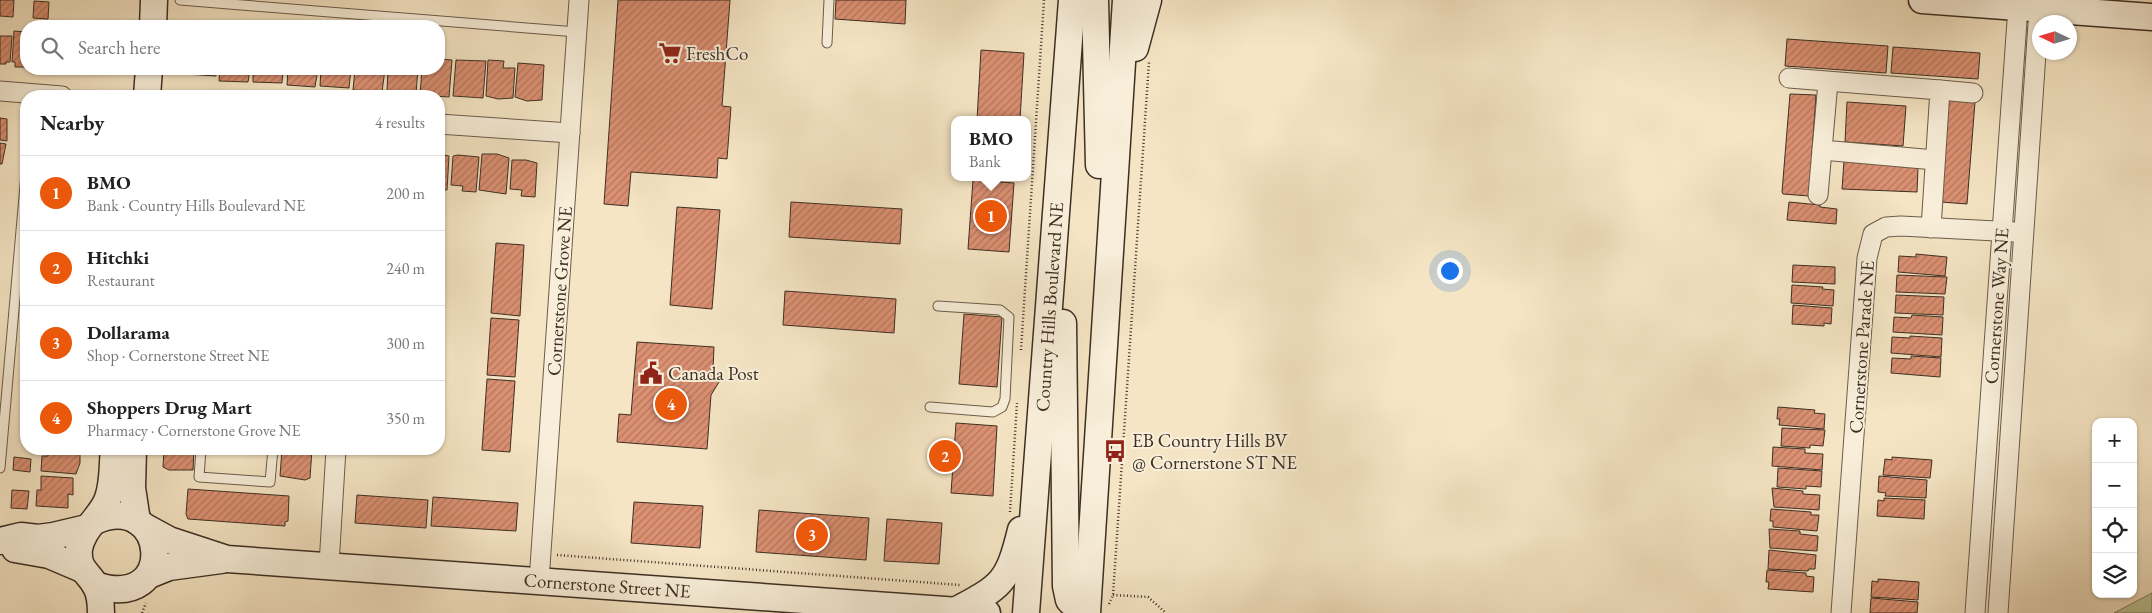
<!DOCTYPE html>
<meta charset="utf-8">
<style>
:root{--surface:#fff;--page:#f2f2f2;--text:#222;--muted:#767676;--line:#e0e0e0;--accent:#ea580c}
body{margin:0;font-family:"EB Garamond",serif;background:var(--page);color:var(--text)}
.controls{position:absolute;right:15px;bottom:15px;display:grid;overflow:hidden;border-radius:10px;box-shadow:0 1px 4px #0004}
.controls button{width:45px;height:45px;display:grid;place-items:center;padding:0;border:0;border-bottom:1px solid var(--line);background:var(--surface);color:var(--text);font:25px sans-serif}
.compass{position:absolute;left:2032px;top:15px;width:45px;height:45px;border-radius:50%;background:var(--surface);box-shadow:0 1px 4px #0004;rotate:274deg}
.you{position:absolute;left:1449px;top:270px;width:18px;height:18px;margin:-12px;border:4px solid #fff;border-radius:50%;background:#1a73e8;box-shadow:0 0 0 8px #1a73e833}
.badge{display:grid;place-items:center;width:32px;height:32px;border-radius:50%;background:var(--accent);color:#fff;font-size:16px;font-weight:700}
.pin{position:absolute;translate:-50% -50%;border:2px solid #fff;box-shadow:0 1px 5px #0006}
.popup{position:absolute;left:951px;top:116px;width:80px;height:65px;box-sizing:border-box;display:grid;place-content:center;border-radius:10px;background:var(--surface);filter:drop-shadow(0 1px 4px #0005);font-size:16px;white-space:nowrap;color:var(--muted)}
.popup b{font-size:19px;color:var(--text)}
.popup::after{content:'';position:absolute;left:50%;top:100%;margin-left:-10px;border:10px solid transparent;border-top-color:var(--surface)}
.list{margin:0;padding:0;list-style:none}
h2{display:flex;justify-content:space-between;align-items:center;height:65px;margin:0;padding:0 20px;font-size:21px}
h2 small{font-size:16px;font-weight:400;color:var(--muted)}
.list li{display:grid;grid-template-columns:32px 1fr auto;gap:15px;align-items:center;box-sizing:border-box;height:75px;padding:0 20px;border-top:1px solid var(--line)}
.list b{display:block;font-size:19px;white-space:nowrap}
.list p{margin:0;font-size:16px;white-space:nowrap;color:var(--muted)}
.list em{font-size:16px;font-style:normal;color:var(--muted)}
.icon{flex:none;width:28px;height:28px;fill:none;stroke:currentColor;stroke-width:2;stroke-linecap:round;stroke-linejoin:round}
.map{position:relative;flex:none;width:2152px;height:613px;overflow:hidden}
.search{position:absolute;background:var(--surface);box-shadow:0 1px 4px #0004;left:20px;top:20px;width:425px;height:55px;display:flex;align-items:center;gap:12px;box-sizing:border-box;padding:0 18px;border-radius:20px;color:var(--muted);font-size:19px}
.panel{position:absolute;background:var(--surface);box-shadow:0 1px 4px #0004;left:20px;top:90px;width:425px;height:365px;border-radius:20px}
.map>svg:first-child{display:block}
.grass{fill:#bbc595;stroke:#7c7a5c}
.building{fill:url(#building-hatch);stroke:#3d2f23}
.lines{fill:none;stroke-linecap:round;stroke-linejoin:round}
.lane-casing{stroke:#6b5c4b;stroke-width:11}
.street-casing{stroke:#6b5c4b;stroke-width:21}
.secondary-casing{stroke:#3d2f23;stroke-width:29}
.path{stroke:#3d2f23;stroke-width:2.5;stroke-dasharray:1 2.5;stroke-linecap:butt}
.lane{stroke:#f8eed9;stroke-width:9}
.street{stroke:#f8eed9;stroke-width:19}
.secondary{stroke:#f8eed9;stroke-width:26}
.labels{text-anchor:middle;stroke-width:4;stroke-linejoin:round;paint-order:stroke}
.poi-label{font-size:19px;fill:#3d2f23;stroke:#f8eed9;text-anchor:start}
.street-label{font-size:19px;fill:#3d2f23;stroke:#f8eed9}
</style>
<div class="map">
<svg width="2152" height="613" viewBox="0 0 2152 613">
<defs>
<pattern id="building-hatch" width="6" height="6" patternUnits="userSpaceOnUse" patternTransform="scale(1.25)"><rect width="6" height="6" fill="#db9072"/><path d="M-1 1l2-2M0 6l6-6M5 7l2-2" fill="none" stroke="#b3765d"/></pattern>
</defs>
<rect width="100%" height="100%" fill="#f5e5c4"/>
<filter id="stains"><feTurbulence type="fractalNoise" baseFrequency=".004" numOctaves="4"/><feColorMatrix values="0 0 0 0 .2 0 0 0 0 .09 0 0 0 0 .02 0 0 0 .5 -.17"/></filter>
<radialGradient id="worn" r=".72"><stop offset=".6" stop-color="#630" stop-opacity="0"/><stop offset="1" stop-color="#630" stop-opacity=".3"/></radialGradient>
<polygon class="grass" points="2152,593 2152,613 2114,613"/>
<g class="building">
<polygon points="0,0 14,0 13,17 0,16"/>
<polygon points="618,0 730,0 722,106 731,107 727,159 718,158 717,178 631,172 628,206 604,204"/>
<polygon points="836,0 906,0 905,24 835,19"/>
<polygon points="34,1 49,2 48,19 33,18"/>
<polygon points="14,31 26,32 26,67 15,67 15,62 12,62"/>
<polygon points="0,36 12,36 10,62 6,62 6,64 0,64"/>
<polygon points="1787,39 1888,46 1886,73 1785,66"/>
<polygon points="1893,47 1980,53 1978,79 1891,73"/>
<polygon points="981,50 1024,53 1020,120 977,120"/>
<polygon points="439,59 452,60 449,97 420,95 422,69 439,69"/>
<polygon points="456,60 486,61 483,98 453,96"/>
<polygon points="488,60 504,61 503,68 515,68 513,98 498,99 486,96"/>
<polygon points="518,63 544,65 542,100 527,101 515,97"/>
<polygon points="187,69 216,69 216,76 186,74"/>
<polygon points="220,69 250,69 248,82 219,81"/>
<polygon points="253,69 283,69 282,83 253,82"/>
<polygon points="288,69 318,69 315,87 287,85"/>
<polygon points="321,69 351,69 349,88 320,86"/>
<polygon points="355,69 385,69 382,92 353,90"/>
<polygon points="388,69 418,69 416,93 387,91"/>
<polygon points="1790,94 1816,95 1809,196 1783,194 1782,192"/>
<polygon points="1949,100 1975,102 1967,204 1941,202"/>
<polygon points="1847,102 1906,106 1903,146 1845,142"/>
<polygon points="0,118 7,119 7,141 0,140"/>
<polygon points="0,143 6,144 2,164 0,164"/>
<polygon points="439,154 449,156 447,190 439,189"/>
<polygon points="482,154 497,154 509,158 506,194 479,190"/>
<polygon points="458,155 479,157 476,192 462,191 463,186 451,185 453,156"/>
<polygon points="512,160 526,160 537,163 535,197 521,196 522,190 510,189"/>
<polygon points="1844,161 1918,168 1917,192 1842,189"/>
<polygon points="973,180 1014,183 1009,252 968,249"/>
<polygon points="791,202 902,209 900,244 789,237"/>
<polygon points="1789,202 1820,205 1820,207 1837,209 1836,224 1787,220"/>
<polygon points="677,207 720,210 712,309 670,305"/>
<polygon points="496,243 524,245 520,316 491,313"/>
<polygon points="1916,254 1947,257 1945,276 1898,272 1899,256 1916,257"/>
<polygon points="1793,265 1835,267 1835,284 1792,282"/>
<polygon points="1897,275 1947,277 1945,294 1896,292"/>
<polygon points="1792,285 1823,287 1822,289 1834,290 1833,306 1791,303"/>
<polygon points="785,291 896,299 894,333 783,325"/>
<polygon points="1896,295 1944,297 1943,315 1895,313"/>
<polygon points="1793,305 1832,308 1831,324 1824,323 1824,326 1792,324"/>
<polygon points="964,314 1002,317 997,387 959,384"/>
<polygon points="1912,315 1943,317 1942,335 1893,332 1894,317 1911,318"/>
<polygon points="491,318 519,320 515,377 487,375"/>
<polygon points="1910,336 1942,338 1941,357 1891,353 1892,337 1910,338"/>
<polygon points="637,342 714,347 713,368 719,382 711,395 707,449 617,442 619,414 631,415"/>
<polygon points="1911,356 1941,358 1940,377 1891,373 1892,358 1911,359"/>
<polygon points="487,379 515,381 510,452 482,450"/>
<polygon points="1778,407 1815,410 1814,413 1825,414 1824,429 1779,425 1780,419 1777,419"/>
<polygon points="956,423 997,426 993,496 951,493"/>
<polygon points="1782,428 1825,430 1823,446 1810,445 1810,448 1781,446"/>
<polygon points="1773,447 1805,449 1805,453 1823,454 1822,470 1772,466"/>
<polygon points="49,449 80,449 80,463 76,474 41,471 42,456 48,456"/>
<polygon points="164,449 194,449 193,470 169,470 163,467"/>
<polygon points="282,449 312,449 310,478 305,480 280,476"/>
<polygon points="14,457 31,459 30,472 13,470"/>
<polygon points="1892,457 1932,460 1930,478 1883,475 1885,459 1892,460"/>
<polygon points="1778,468 1822,471 1821,487 1806,486 1806,489 1777,487"/>
<polygon points="41,476 73,478 73,495 68,494 68,508 36,506 37,490 41,490"/>
<polygon points="1879,476 1927,480 1926,498 1885,496 1886,493 1878,492"/>
<polygon points="1772,488 1803,491 1803,494 1820,495 1819,510 1774,507"/>
<polygon points="188,489 289,496 288,521 285,522 285,526 188,519 186,514"/>
<polygon points="12,490 29,491 27,509 11,508"/>
<polygon points="357,495 428,500 426,528 355,523"/>
<polygon points="433,497 518,503 516,531 431,526"/>
<polygon points="1884,498 1925,500 1924,519 1877,516 1878,500 1884,501"/>
<polygon points="634,502 703,506 700,548 631,543"/>
<polygon points="1771,509 1811,512 1811,515 1819,515 1817,531 1773,527 1773,521 1770,521"/>
<polygon points="759,510 869,518 866,560 756,552"/>
<polygon points="887,519 942,523 939,564 884,561"/>
<polygon points="1769,529 1800,531 1800,534 1818,536 1817,551 1770,548"/>
<polygon points="1769,550 1816,555 1815,569 1809,569 1808,571 1768,569"/>
<polygon points="1767,570 1806,573 1806,576 1814,577 1813,592 1768,589 1769,582 1766,582"/>
<polygon points="1878,579 1919,582 1918,600 1871,597 1872,581 1878,582"/>
<polygon points="1871,598 1918,602 1917,613 1870,613"/>
</g>
<g class="lines">
<defs>
<g id="lane">
<polyline points="180,0 577,32"/>
<polyline points="827,43 829,0"/>
<polyline points="930,407 993,412 1002,407 1005,399 1009,317 1000,310 938,306"/>
<polyline points="201,449 199,477 270,482 273,449"/>
<polyline points="0,468 26,174"/>
</g>
<g id="street">
<polyline points="1789,78 1940,90 1931,228"/>
<polyline points="1828,82 1822,150 1935,160"/>
<polyline points="1940,90 1973,93"/>
<polyline points="0,91 62,96"/>
<polyline points="439,124 570,133"/>
<polyline points="1818,195 1822,150"/>
<polyline points="329,565 336,449"/>
<polyline points="539,581 579,0"/>
<polyline points="1841,613 1867,258 1873,234 1886,227 1901,226 2015,232"/>
<polyline points="1975,613 2018,7"/>
<polyline points="1998,613 2039,9"/>
</g>
<g id="secondary">
<polyline points="1095,0 1099,165"/>
<polyline points="1922,0 2152,17"/>
<polyline points="153,26 154,0"/>
<polyline points="1135,48 1148,0"/>
<polyline points="147,96 149,69"/>
<polyline points="1063,323 1066,586 1069,600 1082,613"/>
<polyline points="133,449 132,488 137,521"/>
<path d="M95 521C168 489 180 613 95 585"/>
<polyline points="145,527 169,540 227,559 987,613"/>
<polyline points="0,541 21,536 38,538 53,536 87,528"/>
<polyline points="15,549 49,555 82,569"/>
<polyline points="149,575 169,567 221,560"/>
<path d="M955 611C1002 586 1008 583 1021 530"/>
<path d="M101 613C101 604 100 594 96 586 88 572 77 569 79 549 82 530 98 519 106 503 114 487 112 466 114 449"/>
<polyline points="1026,613 1072,0"/>
<polyline points="1087,613 1126,0"/>
</g>
</defs>
<use href="#lane" class="lane-casing"/>
<use href="#street" class="street-casing"/>
<use href="#secondary" class="secondary-casing"/>
<g class="path">
<polyline points="1021,350 1044,0"/>
<polyline points="1010,512 1017,403"/>
<polyline points="557,555 960,585"/>
<polyline points="1113,595 1148,597 1166,613"/>
<polyline points="1109,604 1113,595 1149,62"/>
<polyline points="142,613 146,603"/>
</g>
<use href="#lane" class="lane"/>
<use href="#street" class="street"/>
<use href="#secondary" class="secondary"/>
</g>
<defs>
<symbol id="supermarket-bare" viewBox="-9 -9 18 18"><path d="M-6-5.5h2.5l.6 2H6L4.5 2H-2.5L-4.4-4H-6ZM-1.5 3.2a1.3 1.3 0 1 0 .1 0ZM3 3.2a1.3 1.3 0 1 0 .1 0Z" fill="#8f2418" stroke="#f8eed9" stroke-width="2.5" paint-order="stroke"/></symbol>
<symbol id="civic-bare" viewBox="-9 -9 18 18"><path d="M-.6-6.5H3V-4.5H.6V-3L4-1V1h2V6H-6V1h2V-1L-.6-3ZM-1.2 2.5V6h2.4V2.5Z" fill="#8f2418" stroke="#f8eed9" stroke-width="2.5" paint-order="stroke"/></symbol>
<symbol id="bus-bare" viewBox="-9 -9 18 18"><path d="M-5-6H5V4H4V6H2V4H-2V6H-4V4H-5ZM-3.5-4V0h7V-4ZM-3.5 1.2v1.5H-2V1.2ZM2 1.2v1.5H3.5V1.2Z" fill="#8f2418" stroke="#f8eed9" stroke-width="2.5" paint-order="stroke"/></symbol>
</defs>
<g fill-rule="evenodd">
<use href="#supermarket-bare" x="654" y="37" width="32" height="32"/>
<use href="#civic-bare" x="635" y="357" width="32" height="32"/>
<use href="#bus-bare" x="1099" y="435" width="32" height="32"/>
</g>
<g class="labels">
<g class="poi-label">
<text x="686" y="60">FreshCo</text>
<text x="668" y="380">Canada Post</text>
<text x="1132" y="447">EB Country Hills BV<tspan x="1132" dy="22">@ Cornerstone ST NE</tspan></text>
</g>
<g class="street-label">
<text transform="translate(559 291) rotate(-86)" y="7">Cornerstone Grove NE</text>
<text transform="translate(1996 306) rotate(-86)" y="7">Cornerstone Way NE</text>
<text transform="translate(1049 307) rotate(-86)" y="7">Country Hills Boulevard NE</text>
<text transform="translate(1861 347) rotate(-86)" y="7">Cornerstone Parade NE</text>
<text transform="translate(607 585) rotate(4)" y="7">Cornerstone Street NE</text>
</g>
</g>
<rect width="100%" height="100%" filter="url(#stains)"/>
<rect width="100%" height="100%" fill="url(#worn)"/>
</svg>
<div class="controls">
<button>+</button>
<button>−</button>
<button><svg class="icon" aria-label="locate" viewBox="0 0 24 24"><circle cx="12" cy="12" r="6"/><path d="M12 2v4M12 18v4M2 12h4M18 12h4"/></svg></button>
<button><svg class="icon" aria-label="layers" viewBox="0 0 24 24"><path d="M12 4l9 5-9 5-9-5zM3 14l9 5 9-5"/></svg></button>
</div>
<svg class="compass" viewBox="-18 -18 36 36"><path d="M0-13l5 13h-10z" fill="#e53935"/><path d="M0 13l5-13h-10z" fill="#767676"/></svg>
<div class="you"></div>
<div class="pin badge" style="left:991px;top:216px">1</div>
<div class="popup"><b>BMO</b>Bank</div>
<div class="pin badge" style="left:945px;top:456px">2</div>
<div class="pin badge" style="left:812px;top:535px">3</div>
<div class="pin badge" style="left:671px;top:404px">4</div>
<div class="search"><svg class="icon" aria-label="search" viewBox="0 0 24 24"><circle cx="10" cy="10" r="6"/><path d="M15 15l6 6"/></svg>Search here</div>
<section class="panel">
<h2>Nearby<small>4 results</small></h2>
<ul class="list">
<li><span class="badge">1</span><div><b>BMO</b><p>Bank · Country Hills Boulevard NE</p></div><em>200 m</em></li>
<li><span class="badge">2</span><div><b>Hitchki</b><p>Restaurant</p></div><em>240 m</em></li>
<li><span class="badge">3</span><div><b>Dollarama</b><p>Shop · Cornerstone Street NE</p></div><em>300 m</em></li>
<li><span class="badge">4</span><div><b>Shoppers Drug Mart</b><p>Pharmacy · Cornerstone Grove NE</p></div><em>350 m</em></li>
</ul>
</section>
</div>
